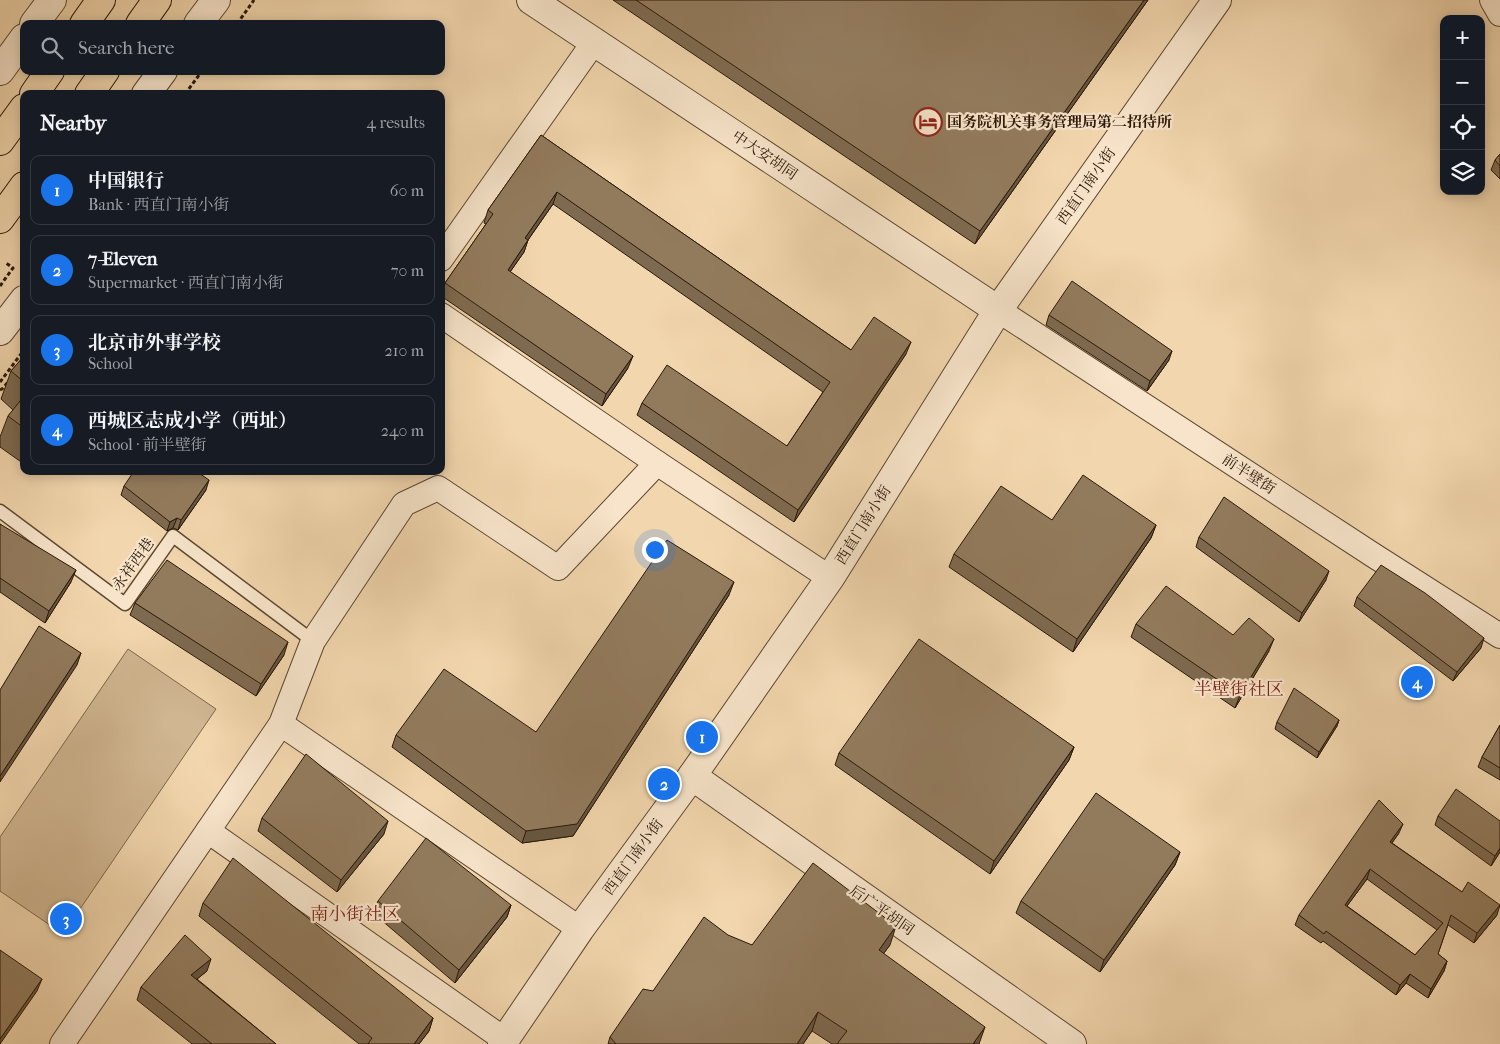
<!DOCTYPE html>
<meta charset="utf-8">
<style>
:root{--surface:#171b24;--page:#20242c;--text:#f1f3f6;--muted:#9ea1a6;--line:#363941;--accent:#1a73e8}
body{margin:0;font-family:"IM FELL French Canon","Noto Serif SC",serif;background:var(--page);color:var(--text)}
.controls{position:absolute;right:15px;top:15px;display:grid;overflow:hidden;border-radius:10px;box-shadow:0 2px 12px #0003}
.controls button{width:45px;height:45px;display:grid;place-items:center;padding:0;border:0;border-bottom:1px solid var(--line);background:var(--surface);color:var(--text);font:25px sans-serif}
.you{position:absolute;left:654px;top:549px;width:18px;height:18px;margin:-12px;border:4px solid #fff;border-radius:50%;background:#1a73e8;box-shadow:0 0 0 8px #1a73e833}
.badge{display:grid;place-items:center;width:32px;height:32px;border-radius:50%;background:var(--accent);color:#fff;font-size:16px;font-weight:700}
.pin{position:absolute;translate:-50% -50%;border:2px solid #fff;box-shadow:0 1px 5px #0006}
.list{margin:0;padding:0;list-style:none}
h2{display:flex;justify-content:space-between;align-items:center;height:65px;margin:0;padding:0 20px;font-size:21px}
h2 small{font-size:16px;font-weight:400;color:var(--muted)}
.list li{display:grid;grid-template-columns:32px 1fr auto;gap:15px;align-items:center;box-sizing:border-box;height:70px;margin:0 10px 10px;padding:0 10px;border:1px solid var(--line);border-radius:10px}
.list b{display:block;font-size:19px;white-space:nowrap}
.list p{margin:0;font-size:16px;white-space:nowrap;color:var(--muted)}
.list em{font-size:16px;font-style:normal;color:var(--muted)}
.icon{flex:none;width:28px;height:28px;fill:none;stroke:currentColor;stroke-width:2;stroke-linecap:round;stroke-linejoin:round}
.map{position:relative;flex:none;width:1500px;height:1044px;overflow:hidden}
.search{position:absolute;background:var(--surface);box-shadow:0 2px 12px #0003;left:20px;top:20px;width:425px;height:55px;display:flex;align-items:center;gap:12px;box-sizing:border-box;padding:0 18px;border-radius:10px;color:var(--muted);font-size:19px}
.panel{position:absolute;background:var(--surface);box-shadow:0 2px 12px #0003;left:20px;top:90px;width:425px;height:385px;border-radius:10px}
.map>svg:first-child{display:block}
.green{fill:#d0b691;stroke:#7d674c}
.lines{fill:none;stroke-linecap:round;stroke-linejoin:round}
.service-casing{stroke:#5c4830;stroke-width:15}
.minor-casing{stroke:#5c4830;stroke-width:26}
.tertiary-casing{stroke:#5c4830;stroke-width:30}
.trunk-casing{stroke:#2a1807;stroke-width:30}
.path{stroke:#2a1807;stroke-width:3;stroke-dasharray:4 2.5;stroke-linecap:butt}
.service{stroke:#f7e4ca;stroke-width:12}
.minor{stroke:#f7e4ca;stroke-width:24}
.tertiary{stroke:#f7e4ca;stroke-width:28}
.trunk{stroke:#f2d6ad;stroke-width:28}
.wall{fill:#7e6a50;stroke:#2a1807;fill-rule:evenodd}
.shaded-wall{fill:#665641;stroke:#2a1807}
.building{fill:#927b5d;stroke:#2a1807;fill-rule:evenodd}
.labels{text-anchor:middle;stroke-width:4.5;stroke-linejoin:round;paint-order:stroke}
.poi-label{font-size:15px;font-weight:bold;fill:#2a1807;stroke:#f7e4ca;text-anchor:start}
.street-label{font-size:15px;fill:#2a1807;stroke:#f7e4ca}
.quarter-label{font-size:18px;fill:#7a1f14;stroke:#f7e4ca}
</style>
<div class="map">
<svg width="1500" height="1044" viewBox="0 0 1500 1044">
<rect width="100%" height="100%" fill="#f2d6ad"/>
<filter id="stains"><feTurbulence type="fractalNoise" baseFrequency=".004" numOctaves="4"/><feColorMatrix values="0 0 0 0 .2 0 0 0 0 .09 0 0 0 0 .02 0 0 0 .5 -.17"/></filter>
<radialGradient id="worn" r=".72"><stop offset=".6" stop-color="#630" stop-opacity="0"/><stop offset="1" stop-color="#630" stop-opacity=".3"/></radialGradient>
<polygon class="green" points="128,649 216,709 63,934 0,891 0,837"/>
<g class="lines">
<defs>
<polyline id="service" points="0,511 125,604 173,536 313,641"/>
<g id="minor">
<polyline points="1492,0 1500,14"/>
<polyline points="441,259 594,42"/>
<polyline points="998,310 1373,555 1500,636"/>
<polyline points="441,315 657,463 830,578"/>
<polyline points="281,724 580,929"/>
<polyline points="208,831 505,1040"/>
<polyline points="62,1044 281,724 313,641 404,504 438,488 558,568 657,463"/>
</g>
<g id="tertiary">
<polyline points="531,0 998,310"/>
<polyline points="34,24 52,0"/>
<polyline points="198,24 216,0"/>
<polyline points="0,71 24,38"/>
<polyline points="146,94 163,71"/>
<polyline points="0,331 24,300"/>
<polyline points="692,776 1072,1044"/>
<polyline points="502,1044 580,929 692,776 830,578 998,310 1217,0"/>
</g>
<g id="trunk">
<polyline points="84,24 101,0"/>
<polyline points="140,24 157,0"/>
<polyline points="34,94 50,71"/>
<polyline points="89,94 105,71"/>
<polyline points="0,141 24,108"/>
<polyline points="0,219 24,186"/>
</g>
</defs>
<use href="#service" class="service-casing"/>
<use href="#minor" class="minor-casing"/>
<use href="#tertiary" class="tertiary-casing"/>
<use href="#trunk" class="trunk-casing"/>
<g class="path">
<polyline points="237,24 254,0"/>
<polyline points="185,94 202,71"/>
<polyline points="0,286 13,268 6,263"/>
<polyline points="0,382 24,350"/>
<polyline points="0,390 2,389 8,382"/>
</g>
<use href="#service" class="service"/>
<use href="#minor" class="minor"/>
<use href="#tertiary" class="tertiary"/>
<use href="#trunk" class="trunk"/>
</g>
<g class="wall">
<polygon points="613,0 1148,0 975,244"/>
<polygon points="541,135 851,350 906,354 794,522 637,415 642,403 787,446 823,392 553,204 528,240 524,252 510,272 628,368 602,406 441,296 445,283 486,224 484,223 488,210"/>
<polygon points="1500,154 1500,179 1491,170 1495,160"/>
<polygon points="1049,315 1169,360 1147,391 1046,325"/>
<polygon points="24,356 24,464 0,447 0,437 8,416 13,410 1,399 11,371"/>
<polygon points="124,486 206,490 178,530 173,528 167,531 121,495"/>
<polygon points="1052,520 1156,525 1151,538 1073,652 949,567 954,554"/>
<polygon points="0,524 71,582 45,623 0,592"/>
<polygon points="1199,537 1326,580 1299,622 1196,547"/>
<polygon points="729,595 573,836 522,843 392,747 396,735 536,732"/>
<polygon points="1357,597 1481,648 1453,681 1354,606"/>
<polygon points="135,603 284,655 256,696 130,615"/>
<polygon points="1136,624 1233,635 1269,651 1235,708 1131,637"/>
<polygon points="1339,720 1337,726 1317,758 1275,729 1277,722"/>
<polygon points="1500,725 1500,780 1478,767 1482,757"/>
<polygon points="1074,747 1069,760 990,874 835,765 839,753"/>
<polygon points="1438,816 1500,852 1491,866 1435,825"/>
<polygon points="262,818 384,834 337,892 258,831"/>
<path d="M1399 833 1392 843 1462 892 1497 915 1474 943 1448 925 1438 954 1447 961 1444 971 1428 998 1406 983 1396 995 1323 941 1321 943 1295 925 1299 915ZM1367 879 1437 930 1415 955 1347 906Z"/>
<polygon points="1180,852 1175,865 1100,972 1016,913 1021,901"/>
<polygon points="378,901 511,905 507,917 455,983 373,913"/>
<polygon points="203,903 433,1018 429,1031 419,1044 359,1044 199,916"/>
<polygon points="752,945 890,945 883,954 979,1044 832,1044 812,1031 803,1044 608,1044 610,1037 653,991"/>
<polygon points="207,971 197,979 276,1044 192,1044 137,1000 141,987"/>
</g>
<g class="shaded-wall">
<polygon points="1144,0 1148,0 975,244 980,231"/>
<polygon points="557,192 553,204 521,250 525,238"/>
<polygon points="528,240 524,252 503,282 508,270"/>
<polygon points="911,342 906,354 794,522 798,510"/>
<polygon points="1172,351 1169,360 1147,391 1150,381"/>
<polygon points="633,356 628,368 602,406 606,394"/>
<polygon points="209,480 206,490 178,530 181,520"/>
<polygon points="177,518 173,528 167,531 170,522"/>
<polygon points="1156,525 1151,538 1073,652 1077,639"/>
<polygon points="76,570 71,582 45,623 49,611"/>
<polygon points="1329,571 1326,580 1299,622 1302,613"/>
<polygon points="734,582 729,595 573,836 522,843 526,831"/>
<polygon points="1484,638 1481,648 1453,681 1457,672"/>
<polygon points="1274,639 1269,651 1235,708 1240,695"/>
<polygon points="288,642 284,655 256,696 261,684"/>
<polygon points="81,653 77,665 0,782 0,776"/>
<polygon points="1339,720 1337,726 1317,758 1319,752"/>
<polygon points="1074,747 1069,760 990,874 994,861"/>
<polygon points="388,821 384,834 337,892 341,880"/>
<polygon points="1403,824 1399,833 1386,851 1390,842"/>
<polygon points="1500,848 1500,852 1491,866 1495,856"/>
<polygon points="1180,852 1175,865 1100,972 1104,960"/>
<polygon points="1370,869 1367,879 1341,914 1345,905"/>
<polygon points="511,905 507,917 455,983 459,970"/>
<polygon points="1500,905 1497,915 1474,943 1477,933"/>
<polygon points="896,926 890,945 872,969 879,950"/>
<polygon points="211,959 207,971 187,987 191,975"/>
<polygon points="1447,961 1444,971 1428,998 1431,989"/>
<polygon points="1410,974 1406,983 1396,995 1400,985"/>
<polygon points="42,979 37,991 0,1044 0,1039"/>
<polygon points="818,1012 812,1031 803,1044 797,1044"/>
<polygon points="433,1018 429,1031 419,1044 414,1044"/>
<polygon points="985,1027 979,1044 973,1044"/>
</g>
<g class="building">
<polygon points="636,0 1144,0 980,231"/>
<polygon points="541,135 851,350 874,317 911,342 798,510 642,403 667,365 787,446 830,382 557,192 525,238 528,240 508,270 633,356 606,394 445,283 493,214 488,210"/>
<polygon points="1500,154 1500,166 1495,160"/>
<polygon points="1072,281 1172,351 1150,381 1049,315"/>
<polygon points="24,356 24,382 11,371"/>
<polygon points="24,396 24,428 8,416"/>
<polygon points="134,471 196,471 209,480 181,520 177,518 170,522 124,486"/>
<polygon points="1083,475 1156,525 1077,639 954,554 1001,486 1052,520"/>
<polygon points="1224,497 1329,571 1302,613 1199,537"/>
<polygon points="0,524 76,570 49,611 0,578"/>
<polygon points="667,540 734,582 577,824 526,831 396,735 444,669 536,732"/>
<polygon points="167,560 288,642 261,684 135,603"/>
<polygon points="1381,565 1425,593 1484,638 1457,672 1357,597"/>
<polygon points="1166,586 1233,635 1249,618 1274,639 1240,695 1136,624"/>
<polygon points="39,626 81,653 0,776 0,690"/>
<polygon points="919,639 1074,747 994,861 839,753"/>
<polygon points="1294,688 1339,720 1319,752 1277,722"/>
<polygon points="1500,725 1500,768 1482,757"/>
<polygon points="306,754 388,821 341,880 262,818"/>
<polygon points="1456,789 1500,821 1500,848 1495,856 1438,816"/>
<polygon points="1096,793 1180,852 1104,960 1021,901"/>
<path d="M1379 800 1403 824 1390 842 1462 892 1468 882 1500 905 1477 933 1451 915 1438 954 1447 961 1431 989 1410 974 1400 985 1326 931 1324 934 1299 915ZM1370 869 1443 923 1415 955 1345 905Z"/>
<polygon points="426,838 511,905 459,970 378,901"/>
<polygon points="233,858 433,1018 414,1044 368,1044 372,1038 203,903"/>
<polygon points="813,863 896,926 879,950 985,1027 973,1044 837,1044 847,1031 818,1012 797,1044 616,1044 610,1037 643,989 653,991 704,917 728,935 752,945"/>
<polygon points="185,935 211,959 191,975 276,1044 212,1044 141,987"/>
<polygon points="0,950 42,979 0,1039"/>
</g>
<defs>
<symbol id="hotel-ring" viewBox="-11 -11 22 22"><circle r="9.5" fill="#f7e4ca" stroke="#8f2418" stroke-width="1.5"/><path d="M-6-4.5h1.5V1H6V5H4.5V3h-9V5H-6ZM-4 0a1.8 1.8 0 1 1 3.6 0ZM.5 0V-2.5h3Q6-2.5 6 0Z" fill="#8f2418"/></symbol>
</defs>
<g fill-rule="evenodd">
<use href="#hotel-ring" x="912" y="106" width="32" height="32"/>
</g>
<g class="labels">
<g class="poi-label">
<text x="947" y="127">国务院机关事务管理局第二招待所</text>
</g>
<g class="street-label">
<text transform="translate(765 155) rotate(34)" y="5">中大安胡同</text>
<text transform="translate(1086 186) rotate(-55)" y="5">西直门南小街</text>
<text transform="translate(1249 474) rotate(33)" y="5">前半壁街</text>
<text transform="translate(863 525) rotate(-58)" y="5">西直门南小街</text>
<text transform="translate(133 564) rotate(-54)" y="5">永祥西巷</text>
<text transform="translate(633 857) rotate(-54)" y="5">西直门南小街</text>
<text transform="translate(882 910) rotate(35)" y="5">后广平胡同</text>
</g>
<g class="quarter-label">
<text x="1239" y="695">半壁街社区</text>
<text x="355" y="920">南小街社区</text>
</g>
</g>
<rect width="100%" height="100%" filter="url(#stains)"/>
<rect width="100%" height="100%" fill="url(#worn)"/>
</svg>
<div class="controls">
<button>+</button>
<button>−</button>
<button><svg class="icon" aria-label="locate" viewBox="0 0 24 24"><circle cx="12" cy="12" r="6"/><path d="M12 2v4M12 18v4M2 12h4M18 12h4"/></svg></button>
<button><svg class="icon" aria-label="layers" viewBox="0 0 24 24"><path d="M12 4l9 5-9 5-9-5zM3 14l9 5 9-5"/></svg></button>
</div>
<div class="you"></div>
<div class="pin badge" style="left:702px;top:737px">1</div>
<div class="pin badge" style="left:664px;top:784px">2</div>
<div class="pin badge" style="left:66px;top:919px">3</div>
<div class="pin badge" style="left:1417px;top:682px">4</div>
<div class="search"><svg class="icon" aria-label="search" viewBox="0 0 24 24"><circle cx="10" cy="10" r="6"/><path d="M15 15l6 6"/></svg>Search here</div>
<section class="panel">
<h2>Nearby<small>4 results</small></h2>
<ul class="list">
<li><span class="badge">1</span><div><b>中国银行</b><p>Bank · 西直门南小街</p></div><em>60 m</em></li>
<li><span class="badge">2</span><div><b>7-Eleven</b><p>Supermarket · 西直门南小街</p></div><em>70 m</em></li>
<li><span class="badge">3</span><div><b>北京市外事学校</b><p>School</p></div><em>210 m</em></li>
<li><span class="badge">4</span><div><b>西城区志成小学（西址）</b><p>School · 前半壁街</p></div><em>240 m</em></li>
</ul>
</section>
</div>
